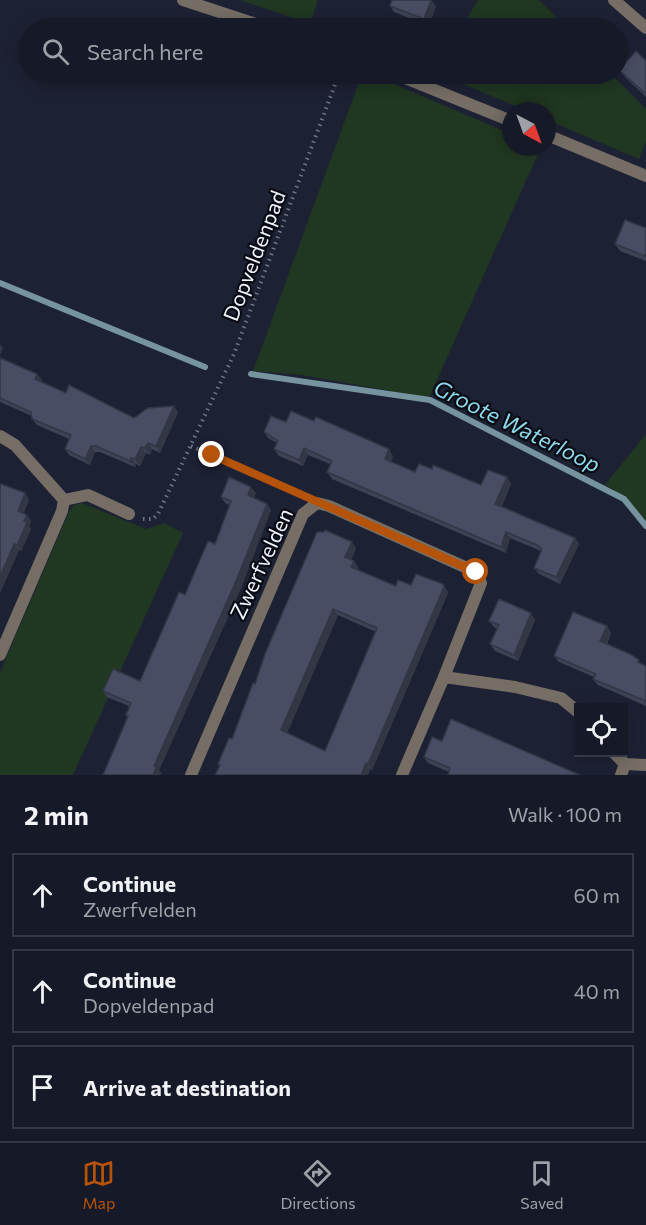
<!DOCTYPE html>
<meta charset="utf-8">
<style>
:root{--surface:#161927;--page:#232633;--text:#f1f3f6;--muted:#9ea0a7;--line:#353844;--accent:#b45309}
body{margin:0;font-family:Commissioner,sans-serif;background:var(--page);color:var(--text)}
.controls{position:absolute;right:18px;bottom:18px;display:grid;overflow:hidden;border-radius:0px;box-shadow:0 3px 15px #0003}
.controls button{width:54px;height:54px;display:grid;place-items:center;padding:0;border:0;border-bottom:2px solid var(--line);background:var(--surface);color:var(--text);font:30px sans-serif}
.compass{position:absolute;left:502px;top:102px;width:54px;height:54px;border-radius:50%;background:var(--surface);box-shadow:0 3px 15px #0003;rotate:139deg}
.stop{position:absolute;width:18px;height:18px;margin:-14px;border:4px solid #b45309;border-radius:50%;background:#fff}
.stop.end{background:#b45309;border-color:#fff;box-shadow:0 2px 6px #0008}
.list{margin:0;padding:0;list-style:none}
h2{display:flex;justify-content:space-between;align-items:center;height:78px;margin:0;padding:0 24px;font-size:26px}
h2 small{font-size:20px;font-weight:400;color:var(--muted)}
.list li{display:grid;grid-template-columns:39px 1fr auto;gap:18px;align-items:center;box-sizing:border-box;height:84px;margin:0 12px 12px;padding:0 12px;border:2px solid var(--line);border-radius:0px}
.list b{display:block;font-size:22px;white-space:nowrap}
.list p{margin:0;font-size:20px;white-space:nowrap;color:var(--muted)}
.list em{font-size:20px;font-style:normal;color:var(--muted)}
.icon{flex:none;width:33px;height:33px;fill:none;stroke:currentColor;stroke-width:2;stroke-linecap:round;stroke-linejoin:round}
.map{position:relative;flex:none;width:646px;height:775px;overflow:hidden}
.search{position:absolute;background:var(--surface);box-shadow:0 3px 15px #0003;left:18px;right:18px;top:18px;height:66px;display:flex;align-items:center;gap:15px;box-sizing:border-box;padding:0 21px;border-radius:33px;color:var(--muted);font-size:22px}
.sheet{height:366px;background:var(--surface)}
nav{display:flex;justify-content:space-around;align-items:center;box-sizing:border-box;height:84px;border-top:2px solid var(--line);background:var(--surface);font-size:16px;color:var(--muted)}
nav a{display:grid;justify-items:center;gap:3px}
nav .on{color:var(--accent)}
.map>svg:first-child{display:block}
.green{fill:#203721}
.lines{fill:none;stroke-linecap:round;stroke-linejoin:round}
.stream{stroke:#76949f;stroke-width:6}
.path{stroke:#717484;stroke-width:4;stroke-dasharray:1.5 4.5;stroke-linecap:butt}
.street{stroke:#766e65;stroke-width:12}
.wall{fill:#3e4255;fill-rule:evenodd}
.shaded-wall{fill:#323645}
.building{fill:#484d63;stroke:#323645;stroke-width:1.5;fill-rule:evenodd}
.route{stroke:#b45309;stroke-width:8}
.labels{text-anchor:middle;stroke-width:4.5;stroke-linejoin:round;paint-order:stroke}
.street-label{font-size:21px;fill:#eff2fd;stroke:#090b13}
.water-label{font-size:22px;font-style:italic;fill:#8dd9ec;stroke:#090b13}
</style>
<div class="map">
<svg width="646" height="775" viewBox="0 0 646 775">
<rect width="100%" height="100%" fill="#1d2134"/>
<g class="green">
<polygon points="240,0 318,0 310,24"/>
<polygon points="478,0 539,0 567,28 461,28"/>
<polygon points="362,74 370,74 511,134 511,147 541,147 429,398 302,375 253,371"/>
<polygon points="439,74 611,74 646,109 646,142 639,159 547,120 547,111 527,111"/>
<polygon points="646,434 646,525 613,489 605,485"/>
<polygon points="82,503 146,529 164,523 183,533 73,775 0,775 0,672 69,512 74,505"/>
</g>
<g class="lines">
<g class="stream">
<polyline points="0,283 205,367"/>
<polyline points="251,374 430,400 624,499 646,526"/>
</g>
<g class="path">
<polyline points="191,446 302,496"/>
<polyline points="143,519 153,519 158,514 234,354 339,74"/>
</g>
<g class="street">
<polyline points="183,0 268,28"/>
<polyline points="614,0 646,28"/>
<polyline points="395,74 511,121"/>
<polyline points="547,135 646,176"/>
<polyline points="0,436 15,445 64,500 62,511 0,655"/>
<polyline points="64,500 88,495 129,514"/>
<polyline points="613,752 625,764 646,765"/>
<polyline points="191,775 303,514 317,503 329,506 476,572 481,583 444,677"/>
<polyline points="402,775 444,677 515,687 561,698 578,712"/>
<polyline points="621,775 625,764"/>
</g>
</g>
<g class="wall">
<polygon points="390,6 436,6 429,26 394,12"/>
<polygon points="646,61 646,97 624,76 619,70"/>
<polygon points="646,228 646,261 620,251 615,244"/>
<polygon points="0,358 37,374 42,380 41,382 66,393 134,418 178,412 160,453 152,449 150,455 146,453 140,466 136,464 135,467 100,452 95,452 90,465 69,455 65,449 69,439 37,425 32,419 32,416 0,402"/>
<polygon points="286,422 393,456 391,462 415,472 432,469 481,485 507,477 511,484 502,506 575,538 579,544 560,584 539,574 534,568 541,551 510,538 506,553 332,479 327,472 330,464 308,455 303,466 279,456 274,449 277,443 268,438 264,432"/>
<polygon points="25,493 29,500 23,514 31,521 29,526 31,529 21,551 19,550 0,593"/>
<polygon points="256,493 254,498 267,504 271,510 241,588 159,770 161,773 160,775 126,715 129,706 107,697 103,691 140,681 185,595 215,544 229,505 225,503 221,497"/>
<path d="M356 548 351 560 358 567 357 570 396 586 443 584 447 590 448 593 372 770 370 769 368 775H215L219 767 218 764 232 739 255 684ZM338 615 376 632 325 751 287 733Z"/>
<polygon points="535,620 518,661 495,651 490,644 497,629 494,627 489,621"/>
<polygon points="607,626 611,633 607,644 646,666 646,706 598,685 593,679 594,677 559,662 554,656"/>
<polygon points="442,741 580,775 449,772 428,763 424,757"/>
</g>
<g class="shaded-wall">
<polygon points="431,0 436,6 429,26 424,19"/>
<polygon points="0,344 3,348 0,355"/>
<polygon points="37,374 42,380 39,386 35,379"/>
<polygon points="174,406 178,412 160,453 156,446"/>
<polygon points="148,443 152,449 150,455 145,448"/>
<polygon points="91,446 95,452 90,465 85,459"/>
<polygon points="141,447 146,453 140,466 135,459"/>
<polygon points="304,448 308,455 303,466 299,460"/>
<polygon points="389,449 393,456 389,465 385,459"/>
<polygon points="131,458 136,464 135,467 130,461"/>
<polygon points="507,477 511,484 500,510 495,504"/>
<polygon points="251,487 256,493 252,502 248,495"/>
<polygon points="25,493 29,500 22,517 18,511"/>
<polygon points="267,504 271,510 241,588 159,770 161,773 160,775 153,775 154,766"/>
<polygon points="27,515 31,521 29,526 31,529 21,551 17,545"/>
<polygon points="506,532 510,538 506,553 501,547"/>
<polygon points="575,538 579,544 560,584 556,577"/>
<polygon points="352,542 356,548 349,563 345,557"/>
<polygon points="14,544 19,550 0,593 0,577"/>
<polygon points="354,561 358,567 356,573 351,567"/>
<polygon points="443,584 447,590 448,593 372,770 368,764"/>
<polygon points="333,609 338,615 286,736 281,730"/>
<polygon points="531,613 535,620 518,661 514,655"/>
<polygon points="607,626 611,633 605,647 600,641"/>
<polygon points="366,763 370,769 368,775 361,775"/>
</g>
<g class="building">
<polygon points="392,0 431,0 424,19 390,6"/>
<polygon points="636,51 646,61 646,94 619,70"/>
<polygon points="625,220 646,228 646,253 645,256 615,244"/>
<polygon points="0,358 37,374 35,379 66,393 69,385 134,418 148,408 174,406 156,446 148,443 145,448 141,447 135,459 131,458 130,461 96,446 91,446 85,459 65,449 71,435 32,419 31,412 0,398"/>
<polygon points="291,411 314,421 316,417 389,449 385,459 415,472 419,464 432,469 433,465 481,485 488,470 507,477 495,504 575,538 556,577 534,568 542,549 537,545 506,532 501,547 327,472 332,461 304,448 299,460 274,449 278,441 264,432 271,416 286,422"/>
<polygon points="229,477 251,487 248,495 267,504 236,581 154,766 156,767 153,775 103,775 128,716 126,715 131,703 103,691 113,669 140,681 179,592 185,595 208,541 215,544 231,501 221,497"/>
<polygon points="1,484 25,493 18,511 27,515 24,521 27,522 17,545 14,544 0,577 0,486"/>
<path d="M325 530 352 542 345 557 354 561 351 567 396 586 398 580 411 585 416 574 443 584 444 587 368 764 366 763 361 775H215L220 765 218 764 229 738 232 739 253 683 255 684 265 654 317 532H324ZM333 609 377 628 325 751 281 730Z"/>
<polygon points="499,599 531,613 514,655 490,644 499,625 489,621"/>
<polygon points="573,612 607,626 600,641 630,654 639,660 638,662 646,666 646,701 593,679 596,674 554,656"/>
<polygon points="451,719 580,775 448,775 450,768 424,757 432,737 442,741"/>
</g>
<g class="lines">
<polyline class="route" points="212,455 476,572"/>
</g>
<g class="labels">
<g class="street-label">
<text transform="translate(255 256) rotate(-69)" y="7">Dopveldenpad</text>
<text transform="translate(262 564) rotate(-65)" y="7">Zwerfvelden</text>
</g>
<g class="water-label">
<text transform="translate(517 426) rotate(26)" y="8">Groote Waterloop</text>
</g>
</g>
</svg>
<div class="controls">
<button><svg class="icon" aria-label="locate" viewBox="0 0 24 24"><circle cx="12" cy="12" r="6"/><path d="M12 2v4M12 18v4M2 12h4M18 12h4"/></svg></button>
</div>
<svg class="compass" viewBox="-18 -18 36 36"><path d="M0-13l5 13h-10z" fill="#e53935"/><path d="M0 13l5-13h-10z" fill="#9ea0a7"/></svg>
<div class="stop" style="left:476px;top:572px"></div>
<div class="stop end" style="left:212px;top:455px"></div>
<div class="search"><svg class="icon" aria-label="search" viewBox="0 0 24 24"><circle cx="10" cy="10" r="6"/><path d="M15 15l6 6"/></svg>Search here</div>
</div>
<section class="sheet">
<h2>2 min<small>Walk · 100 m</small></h2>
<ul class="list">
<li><svg class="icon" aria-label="ahead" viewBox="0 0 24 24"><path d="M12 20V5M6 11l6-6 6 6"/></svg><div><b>Continue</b><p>Zwerfvelden</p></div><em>60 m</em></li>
<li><svg class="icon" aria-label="ahead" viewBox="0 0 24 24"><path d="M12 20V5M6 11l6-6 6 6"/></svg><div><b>Continue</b><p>Dopveldenpad</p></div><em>40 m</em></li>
<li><svg class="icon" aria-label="arrive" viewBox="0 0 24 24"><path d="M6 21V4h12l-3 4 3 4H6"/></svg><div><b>Arrive at destination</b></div></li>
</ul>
</section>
<nav>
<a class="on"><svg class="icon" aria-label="map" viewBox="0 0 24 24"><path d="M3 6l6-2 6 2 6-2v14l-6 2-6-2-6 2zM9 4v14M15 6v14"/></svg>Map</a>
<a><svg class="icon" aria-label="directions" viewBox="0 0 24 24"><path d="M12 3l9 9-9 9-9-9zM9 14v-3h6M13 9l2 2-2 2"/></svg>Directions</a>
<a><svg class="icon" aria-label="saved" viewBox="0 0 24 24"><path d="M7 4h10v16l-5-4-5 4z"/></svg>Saved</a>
</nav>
